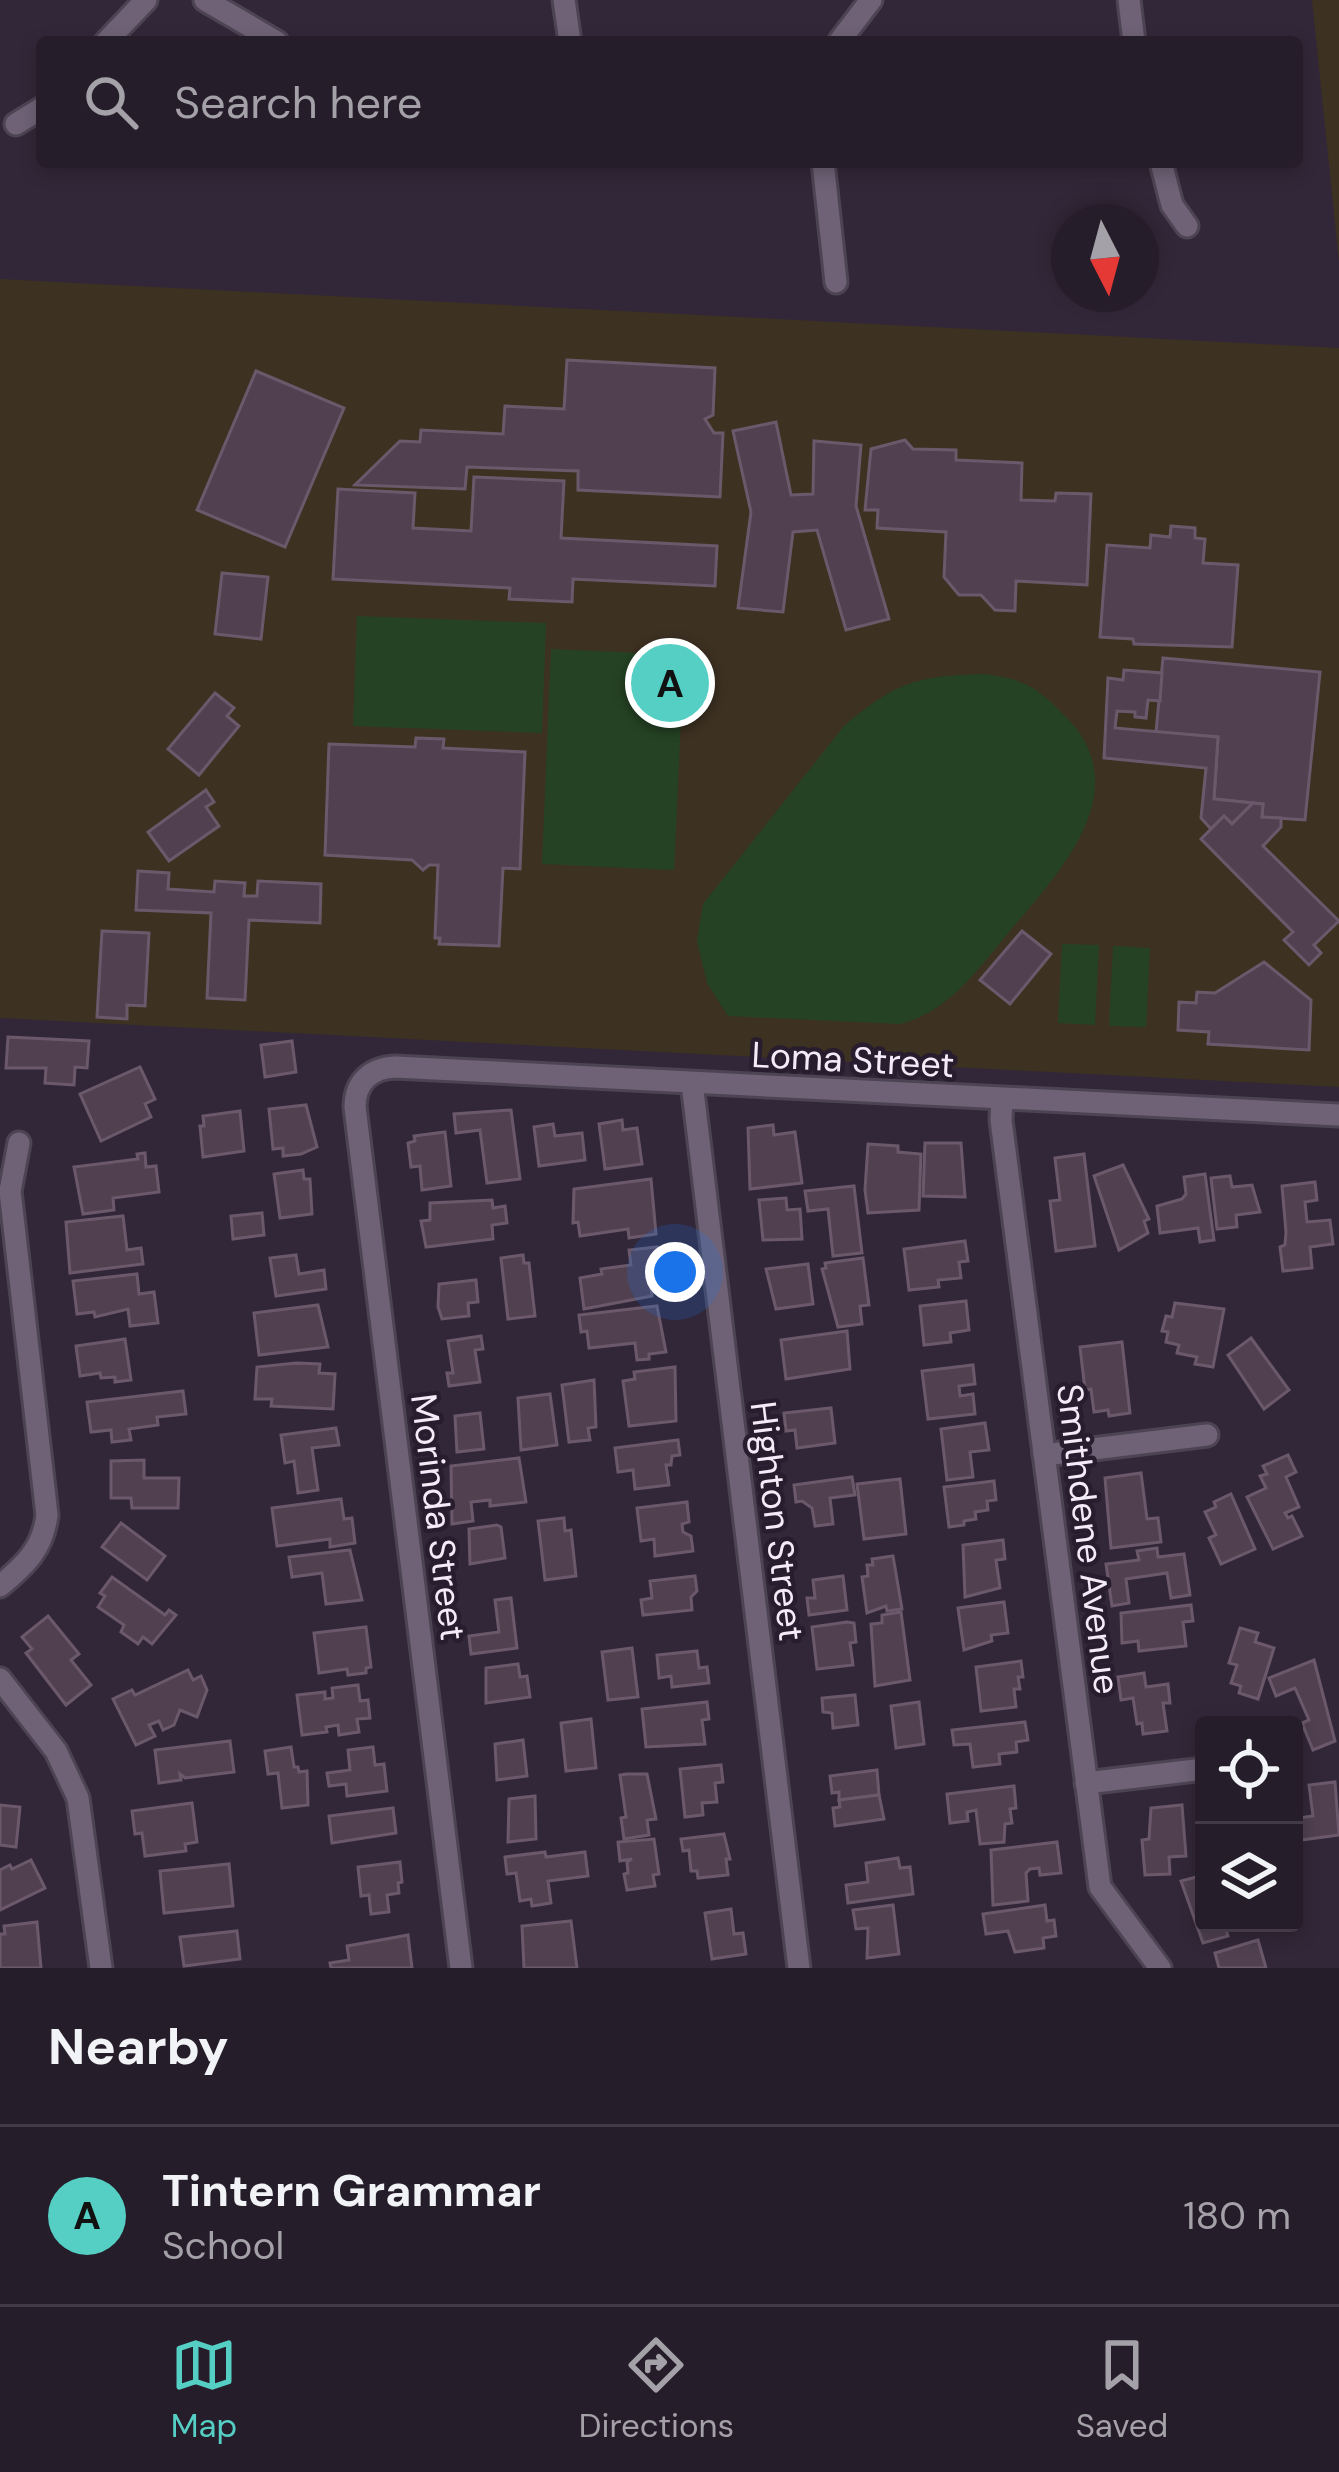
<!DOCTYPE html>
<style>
:root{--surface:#261d2a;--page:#2e2632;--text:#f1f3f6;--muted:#a4a2a8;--line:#423b47;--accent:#55cec4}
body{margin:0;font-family:"DM Sans",sans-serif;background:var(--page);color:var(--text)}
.controls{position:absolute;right:36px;bottom:36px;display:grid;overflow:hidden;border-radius:12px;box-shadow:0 6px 18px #0003}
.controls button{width:108px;height:108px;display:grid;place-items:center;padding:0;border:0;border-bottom:3px solid var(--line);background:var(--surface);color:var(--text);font:60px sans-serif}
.compass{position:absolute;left:1051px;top:204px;width:108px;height:108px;border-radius:50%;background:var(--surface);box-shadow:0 6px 18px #0003;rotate:174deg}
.you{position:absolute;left:675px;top:1272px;width:42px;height:42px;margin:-30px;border:9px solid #fff;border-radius:50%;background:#1a73e8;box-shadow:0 0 0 18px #1a73e833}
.badge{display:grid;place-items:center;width:78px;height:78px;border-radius:50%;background:var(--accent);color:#111;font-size:39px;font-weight:700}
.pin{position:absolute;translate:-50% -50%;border:6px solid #fff;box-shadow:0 3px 12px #0006}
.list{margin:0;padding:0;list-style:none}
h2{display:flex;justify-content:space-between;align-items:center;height:156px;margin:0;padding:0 48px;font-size:51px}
h2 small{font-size:39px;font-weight:400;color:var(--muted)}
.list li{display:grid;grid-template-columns:78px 1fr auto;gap:36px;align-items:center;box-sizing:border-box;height:180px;padding:0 48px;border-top:3px solid var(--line)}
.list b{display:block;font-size:45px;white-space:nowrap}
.list p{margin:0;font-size:39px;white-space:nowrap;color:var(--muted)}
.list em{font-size:39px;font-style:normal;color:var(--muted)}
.icon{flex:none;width:66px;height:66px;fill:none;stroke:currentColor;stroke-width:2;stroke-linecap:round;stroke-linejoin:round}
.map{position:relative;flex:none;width:1339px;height:1968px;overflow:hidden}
.search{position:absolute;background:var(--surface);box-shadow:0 6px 18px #0003;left:36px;right:36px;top:36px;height:132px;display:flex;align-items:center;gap:30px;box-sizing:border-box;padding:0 42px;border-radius:12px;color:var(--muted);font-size:45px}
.sheet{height:336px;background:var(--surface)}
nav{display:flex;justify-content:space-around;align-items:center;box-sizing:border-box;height:168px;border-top:3px solid var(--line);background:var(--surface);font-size:33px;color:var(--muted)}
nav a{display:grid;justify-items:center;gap:6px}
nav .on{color:var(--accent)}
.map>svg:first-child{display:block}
.education{fill:#3d3122}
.green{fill:#254324}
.building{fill:#504050;stroke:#6b596b;stroke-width:3}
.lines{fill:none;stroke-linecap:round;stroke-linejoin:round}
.street-casing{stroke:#4d4453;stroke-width:27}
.street{stroke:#6f6277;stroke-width:21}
.labels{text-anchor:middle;stroke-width:9;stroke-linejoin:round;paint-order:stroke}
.street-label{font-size:36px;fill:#f3ecf8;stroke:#281d2e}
</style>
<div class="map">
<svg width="1339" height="1968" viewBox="0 0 1339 1968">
<rect width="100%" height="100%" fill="#322738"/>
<g class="education">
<polygon points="1312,0 1339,0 1339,262"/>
<polygon points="0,279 1339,348 1339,1087 0,1018"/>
</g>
<g class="green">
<polygon points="357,616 546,623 542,733 353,726"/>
<polygon points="551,649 684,655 674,870 542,864"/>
<path d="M982 674C1024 678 1039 688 1068 719 1137 792 1058 874 1009 932 978 969 949 1012 900 1024L728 1016 707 983 697 941 703 904 844 726C895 683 915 676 982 674Z"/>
<polygon points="1062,944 1099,945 1095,1025 1058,1023"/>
<polygon points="1113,946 1150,948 1146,1027 1109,1026"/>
</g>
<g class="building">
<polygon points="567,360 715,368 713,415 705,419 714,433 723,433 720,497 578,490 578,471 467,467 465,489 355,485 400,441 420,442 421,430 503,434 505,406 564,409"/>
<polygon points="256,371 344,408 285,547 197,510"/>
<polygon points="776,422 791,495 813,494 814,441 861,445 856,506 889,619 846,630 817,530 793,532 783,612 738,608 751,512 733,431"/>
<polygon points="905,440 913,449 956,450 956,460 1022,463 1021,500 1055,501 1056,493 1091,494 1087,585 1016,581 1015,611 995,610 981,595 959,595 944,577 946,532 877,528 878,510 865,510 871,449"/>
<polygon points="474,477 564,481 561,538 717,546 715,586 573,579 572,602 509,599 510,588 333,579 338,489 415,493 413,528 471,531"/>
<polygon points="1171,526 1195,528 1195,538 1205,539 1203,563 1238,565 1232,647 1134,644 1133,639 1100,637 1107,545 1150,548 1151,535 1170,537"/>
<polygon points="222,573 268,577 261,639 215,634"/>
<polygon points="1163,658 1320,672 1305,820 1262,817 1263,804 1214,799 1218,737 1156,732"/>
<polygon points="1124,670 1162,673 1160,701 1148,700 1146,718 1135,717 1135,712 1117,711 1115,728 1218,737 1214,799 1253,803 1232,824 1224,816 1211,829 1201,818 1206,768 1104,758 1108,678 1123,680"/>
<polygon points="215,693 234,708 227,716 239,726 199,775 168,749"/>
<polygon points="416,738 444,739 443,748 525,752 520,869 503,868 499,946 439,944 440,938 435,938 438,865 429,865 423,870 412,860 325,855 329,744 415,747"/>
<polygon points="206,790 214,802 206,807 219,826 169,861 148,832"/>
<polygon points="1253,803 1263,804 1262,817 1281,818 1281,827 1263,846 1339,921 1314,945 1321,953 1309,965 1284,940 1293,932 1201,839 1224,816 1232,824"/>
<polygon points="138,871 169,873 168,889 214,892 215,881 245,883 244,896 257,896 258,881 321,884 320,923 249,920 245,1000 207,998 211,913 136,910"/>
<polygon points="102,931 149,933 145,1006 127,1005 127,1019 97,1017"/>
<polygon points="1022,931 1051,954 1010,1004 980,980"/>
<polygon points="1264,962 1311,1000 1309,1050 1208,1044 1209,1032 1178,1030 1179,1002 1196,1003 1197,992 1215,993"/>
<polygon points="8,1037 89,1041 87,1068 75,1067 74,1085 45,1083 46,1068 6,1068"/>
<polygon points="292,1041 296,1072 265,1077 261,1045"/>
<polygon points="140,1067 155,1099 145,1104 151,1117 101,1141 80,1094"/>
<polygon points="306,1105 317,1147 301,1154 283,1156 283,1148 273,1149 269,1109"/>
<polygon points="511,1110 520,1179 487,1183 480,1130 456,1133 454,1114"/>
<polygon points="240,1111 244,1151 203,1157 200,1126 204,1126 203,1116"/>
<polygon points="622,1120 623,1130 637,1128 642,1164 605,1169 599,1124"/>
<polygon points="553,1124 555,1136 582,1133 585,1160 539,1166 534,1127"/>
<polygon points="773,1125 774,1135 795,1132 802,1183 750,1189 748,1128"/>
<polygon points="445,1132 451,1186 422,1190 420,1166 411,1167 408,1143 415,1141 414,1136"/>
<polygon points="925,1143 961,1143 965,1197 923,1196"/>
<polygon points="868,1144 898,1146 898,1152 921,1154 919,1210 868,1213 865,1190"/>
<polygon points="145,1153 146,1167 156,1166 159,1192 113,1198 114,1210 83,1214 74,1167 138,1159 137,1154"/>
<polygon points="1084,1154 1095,1246 1056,1251 1050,1201 1060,1200 1055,1158"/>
<polygon points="1123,1165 1149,1219 1144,1221 1148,1233 1119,1250 1094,1176"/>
<polygon points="303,1170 304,1179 310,1179 312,1214 280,1218 274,1174"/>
<polygon points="1205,1174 1214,1240 1200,1242 1198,1228 1160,1233 1157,1206 1182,1199 1186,1194 1184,1177"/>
<polygon points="1230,1176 1232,1187 1252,1185 1260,1212 1236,1215 1237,1227 1217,1229 1211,1178"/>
<polygon points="651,1179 656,1234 629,1238 628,1229 580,1236 578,1222 573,1223 574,1189"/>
<polygon points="1315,1182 1317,1200 1305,1202 1307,1222 1330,1220 1333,1244 1310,1247 1312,1268 1283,1271 1280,1247 1285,1245 1286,1232 1282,1186"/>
<polygon points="854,1186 862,1253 833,1256 828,1209 808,1211 805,1191"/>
<polygon points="786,1198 787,1210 800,1209 802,1239 763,1240 759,1200"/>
<polygon points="492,1200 493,1208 505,1206 507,1223 492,1225 493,1239 426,1247 421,1221 430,1220 430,1203"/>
<polygon points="262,1213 264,1235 233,1239 231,1216"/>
<polygon points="123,1216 127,1250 141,1248 143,1264 70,1273 66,1222"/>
<polygon points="965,1241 968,1261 959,1262 961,1278 938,1280 939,1287 909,1290 904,1249"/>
<polygon points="657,1247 659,1289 651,1289 652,1296 584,1309 580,1278 602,1274 601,1269 631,1265 629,1250"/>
<polygon points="296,1255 299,1274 324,1270 326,1289 276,1296 270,1258"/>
<polygon points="523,1255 524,1263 529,1263 535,1316 508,1319 501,1258"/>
<polygon points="863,1258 869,1305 860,1306 862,1324 838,1327 822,1269 826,1268 825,1263"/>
<polygon points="808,1264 813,1304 776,1309 766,1269"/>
<polygon points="137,1274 139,1294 154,1292 158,1323 130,1326 128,1309 95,1317 94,1312 77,1314 73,1281"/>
<polygon points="476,1280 478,1302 468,1303 469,1316 442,1319 438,1307 439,1284"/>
<polygon points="966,1301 969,1330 950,1333 951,1342 924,1345 920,1306"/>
<polygon points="1175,1303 1224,1309 1213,1367 1195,1364 1197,1357 1177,1353 1179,1345 1166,1342 1168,1332 1162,1331 1166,1316 1172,1317"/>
<polygon points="318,1305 328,1347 259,1355 254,1313"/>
<polygon points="657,1306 666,1352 649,1354 649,1359 637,1360 635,1343 589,1348 587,1331 581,1332 579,1315"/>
<polygon points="847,1331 850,1369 786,1379 781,1340"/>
<polygon points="481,1336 483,1349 475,1350 480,1382 449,1386 447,1373 453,1373 448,1341"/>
<polygon points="1251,1338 1289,1390 1264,1409 1228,1355"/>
<polygon points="125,1339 131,1380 115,1382 115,1377 101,1378 100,1373 80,1376 76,1346"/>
<polygon points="1122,1342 1130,1413 1109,1416 1108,1410 1094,1412 1091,1389 1085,1390 1080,1347"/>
<polygon points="296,1363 320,1364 319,1373 335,1374 333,1409 271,1406 272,1399 255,1399 257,1367"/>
<polygon points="973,1365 975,1384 959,1386 960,1396 973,1394 975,1414 928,1419 922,1371"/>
<polygon points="675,1367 676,1421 629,1426 623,1381 635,1379 634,1372"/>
<polygon points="594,1380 596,1427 588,1428 590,1440 569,1442 562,1385"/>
<polygon points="183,1391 186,1414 157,1417 158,1425 129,1429 131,1440 112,1442 111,1430 91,1432 87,1402"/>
<polygon points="550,1394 557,1445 521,1450 518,1398"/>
<polygon points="831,1408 835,1443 797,1448 795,1430 786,1431 784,1413"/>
<polygon points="480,1413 484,1449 457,1452 455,1416"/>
<polygon points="985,1423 989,1450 970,1452 973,1477 947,1480 941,1429"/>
<polygon points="336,1428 339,1445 312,1448 318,1490 298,1493 294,1461 285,1463 281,1435"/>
<polygon points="678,1440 680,1455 672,1456 671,1465 666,1465 669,1485 635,1489 633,1470 618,1472 615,1448"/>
<polygon points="1288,1455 1296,1472 1286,1477 1299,1507 1285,1513 1288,1518 1292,1516 1302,1536 1273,1549 1247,1497 1266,1488 1260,1476 1267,1474 1263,1466"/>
<polygon points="519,1458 526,1502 490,1506 490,1500 471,1502 473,1521 452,1524 451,1466"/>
<polygon points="144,1460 144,1478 179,1478 178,1508 132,1508 131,1498 111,1498 111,1461"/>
<polygon points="1141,1473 1147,1519 1158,1518 1161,1542 1111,1548 1105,1478"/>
<polygon points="852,1477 855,1495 830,1498 833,1524 815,1526 812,1508 802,1501 796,1502 794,1485"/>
<polygon points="900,1479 906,1534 864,1539 857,1484"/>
<polygon points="994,1481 996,1500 987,1501 988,1510 975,1512 976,1519 964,1521 964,1525 949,1527 944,1487"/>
<polygon points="1231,1494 1255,1549 1221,1564 1209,1538 1216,1535 1205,1512 1216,1507 1214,1502"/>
<polygon points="341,1499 344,1519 352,1518 355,1543 330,1547 330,1539 277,1546 272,1508"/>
<polygon points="687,1502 689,1522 682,1524 683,1532 691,1536 693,1551 655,1556 654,1539 641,1541 637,1508"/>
<polygon points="564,1518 565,1531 571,1530 576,1576 545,1580 538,1521"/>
<polygon points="121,1523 165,1556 147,1580 102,1547"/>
<polygon points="497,1525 501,1527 505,1558 470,1564 469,1529"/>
<polygon points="1003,1540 1005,1559 996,1560 1000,1588 965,1597 963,1545"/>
<polygon points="1157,1548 1158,1557 1184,1554 1190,1595 1171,1598 1167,1573 1126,1579 1129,1603 1112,1606 1106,1564 1139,1560 1137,1551"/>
<polygon points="350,1550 362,1600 326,1604 322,1573 292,1577 289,1557"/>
<polygon points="893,1556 902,1609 887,1611 886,1606 867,1613 862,1577 868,1576 867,1565 873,1565 872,1559"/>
<polygon points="695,1576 697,1591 691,1597 692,1610 643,1615 641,1600 652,1598 650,1581"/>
<polygon points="843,1576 847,1610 809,1615 807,1598 815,1598 813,1580"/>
<polygon points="112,1577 165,1615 169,1610 176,1615 152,1644 143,1637 138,1644 121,1632 124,1625 98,1607 105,1596 100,1593"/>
<polygon points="511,1598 517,1648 471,1654 469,1636 499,1632 495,1600"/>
<polygon points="1004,1602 1008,1633 991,1635 992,1641 964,1650 958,1608"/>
<polygon points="1191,1605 1193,1621 1183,1622 1186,1646 1139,1651 1138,1641 1122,1643 1121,1613"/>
<polygon points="901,1612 910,1680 875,1686 871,1624 882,1623 882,1615"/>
<polygon points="48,1616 79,1654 71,1660 91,1685 66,1705 26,1653 32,1649 22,1637"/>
<polygon points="847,1622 854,1623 856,1642 850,1643 853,1665 817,1669 812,1627"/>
<polygon points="366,1627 371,1667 366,1668 366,1673 348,1675 347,1669 319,1673 314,1633"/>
<polygon points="1240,1628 1258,1633 1255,1642 1274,1648 1258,1699 1239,1693 1241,1686 1231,1683 1237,1665 1229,1663"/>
<polygon points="632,1648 638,1697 608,1700 602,1652"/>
<polygon points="697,1651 699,1668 707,1667 709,1683 672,1687 671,1676 659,1678 657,1655"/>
<polygon points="1314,1660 1335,1741 1313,1750 1302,1723 1309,1720 1295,1688 1276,1696 1269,1678"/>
<polygon points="1021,1661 1023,1677 1018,1677 1020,1689 1014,1689 1016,1707 981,1711 976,1667"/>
<polygon points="518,1664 520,1677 527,1676 530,1697 486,1703 486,1668"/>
<polygon points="188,1670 193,1680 201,1676 207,1690 197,1717 180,1710 174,1725 163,1730 159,1721 149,1725 155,1736 136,1745 113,1699 132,1690 135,1695"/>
<polygon points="1144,1673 1146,1687 1168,1684 1170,1703 1163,1703 1167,1731 1143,1734 1142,1723 1137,1724 1133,1698 1121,1700 1118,1677"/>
<polygon points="358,1685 360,1701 368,1700 370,1718 357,1719 359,1732 339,1735 338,1725 326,1727 327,1732 302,1735 297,1695 325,1692 325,1699 333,1698 332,1688"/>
<polygon points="855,1695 858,1725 833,1728 832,1713 823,1712 822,1698"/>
<polygon points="707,1702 709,1719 702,1720 705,1744 646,1747 642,1709"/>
<polygon points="919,1702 924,1744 896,1748 891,1706"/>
<polygon points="591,1719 596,1768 566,1771 561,1723"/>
<polygon points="1025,1722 1028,1740 1016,1742 1017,1752 999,1754 1000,1764 973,1767 970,1744 954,1745 952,1730"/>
<polygon points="523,1740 527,1776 497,1780 495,1744"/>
<polygon points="230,1741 234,1772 185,1778 180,1774 181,1780 159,1783 155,1750"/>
<polygon points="291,1747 294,1767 298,1767 299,1772 307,1771 308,1805 282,1808 278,1773 268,1774 265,1751"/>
<polygon points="373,1747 375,1765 384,1764 387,1791 347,1796 346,1784 329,1786 327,1773 350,1770 348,1750"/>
<polygon points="721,1765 723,1782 715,1783 717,1802 702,1803 703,1815 685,1817 680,1769"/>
<polygon points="877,1770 879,1795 839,1800 839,1792 832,1793 830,1776"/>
<polygon points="627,1774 647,1774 656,1819 647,1820 649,1835 624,1839 621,1818 626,1817 620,1775"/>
<polygon points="1335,1782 1339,1835 1301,1840 1298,1818 1313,1816 1309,1785"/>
<polygon points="1014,1786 1016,1808 1010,1809 1012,1823 1005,1824 1004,1842 980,1844 976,1810 967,1812 968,1821 950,1823 947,1794"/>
<polygon points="879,1795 884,1819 835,1826 833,1808 840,1807 839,1800"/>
<polygon points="535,1796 536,1839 508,1842 509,1799"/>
<polygon points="192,1803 197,1842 185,1844 186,1851 145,1856 142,1833 135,1834 132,1811"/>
<polygon points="0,1805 20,1807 16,1847 0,1845"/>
<polygon points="1182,1805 1186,1856 1169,1857 1170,1874 1145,1875 1142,1840 1149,1839 1151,1808"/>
<polygon points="393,1808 396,1833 332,1843 329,1816"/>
<polygon points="724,1834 730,1859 726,1859 728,1875 698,1878 697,1871 691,1871 689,1850 683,1851 681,1839"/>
<polygon points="654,1839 659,1874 653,1875 655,1886 627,1890 624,1874 628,1873 627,1862 632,1859 620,1861 618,1842"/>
<polygon points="1057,1842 1061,1873 1040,1875 1039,1868 1030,1869 1026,1873 1028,1901 993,1905 991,1850"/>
<polygon points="545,1852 546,1857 585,1852 588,1876 548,1881 551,1903 532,1906 531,1899 520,1901 516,1873 507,1874 505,1857"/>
<polygon points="898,1858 900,1868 910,1867 913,1894 848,1903 846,1885 868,1882 866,1863"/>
<polygon points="31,1860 45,1888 0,1910 0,1870 10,1865 12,1869"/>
<polygon points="400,1862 402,1882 398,1883 399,1893 387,1895 389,1912 371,1914 369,1895 361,1896 358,1867"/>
<polygon points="229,1864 233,1906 164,1913 160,1871"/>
<polygon points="1204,1875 1204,1923 1224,1923 1228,1936 1203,1943 1181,1881"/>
<polygon points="893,1905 899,1954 867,1958 868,1928 856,1929 853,1910"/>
<polygon points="1045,1905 1047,1921 1054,1920 1056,1936 1043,1938 1044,1948 1015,1952 1008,1931 986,1934 983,1914"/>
<polygon points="731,1909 734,1934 743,1933 746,1954 712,1959 705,1913"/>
<polygon points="571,1921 577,1968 524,1968 522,1926"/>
<polygon points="37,1922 41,1968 0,1968 0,1934 5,1934 4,1926"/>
<polygon points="237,1931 240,1959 184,1966 180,1937"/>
<polygon points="408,1935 412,1968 331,1968 330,1963 349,1960 347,1946"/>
<polygon points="1258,1940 1266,1968 1219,1968 1215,1953"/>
</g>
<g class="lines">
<defs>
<g id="street">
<polyline points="205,0 277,42"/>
<polyline points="564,0 570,42"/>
<polyline points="1129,0 1134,42"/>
<polyline points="106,42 146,0"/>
<polyline points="839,42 871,0"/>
<polyline points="16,124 42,108"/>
<polyline points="823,162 836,282"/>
<polyline points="1161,162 1172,205 1187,226"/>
<polyline points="692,1083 799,1968"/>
<polyline points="1002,1100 1001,1120 1100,1887 1160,1968"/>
<polyline points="1044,1455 1207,1435"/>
<path d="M0 1586C25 1565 43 1549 47 1515L10 1191 19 1143"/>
<polyline points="0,1679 56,1751 78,1798 101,1968"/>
<polyline points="1086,1783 1204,1769"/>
<path d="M461 1968 355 1107C355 1082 371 1068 395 1067L1339 1115"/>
</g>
</defs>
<use href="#street" class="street-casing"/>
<use href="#street" class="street"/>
</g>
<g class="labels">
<g class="street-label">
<text transform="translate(853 1059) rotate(3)" y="13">Loma Street</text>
<text transform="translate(439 1517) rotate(83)" y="13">Morinda Street</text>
<text transform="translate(778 1521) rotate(83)" y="13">Highton Street</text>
<text transform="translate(1089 1539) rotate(83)" y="13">Smithdene Avenue</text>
</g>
</g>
</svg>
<div class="controls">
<button><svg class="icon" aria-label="locate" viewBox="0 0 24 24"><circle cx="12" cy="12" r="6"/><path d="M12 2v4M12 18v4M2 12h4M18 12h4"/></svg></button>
<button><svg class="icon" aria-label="layers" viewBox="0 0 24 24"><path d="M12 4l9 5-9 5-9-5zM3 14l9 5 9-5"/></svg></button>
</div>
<svg class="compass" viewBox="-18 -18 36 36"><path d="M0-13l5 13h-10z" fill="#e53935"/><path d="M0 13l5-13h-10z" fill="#a4a2a8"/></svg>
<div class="you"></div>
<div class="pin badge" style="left:670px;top:683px">A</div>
<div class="search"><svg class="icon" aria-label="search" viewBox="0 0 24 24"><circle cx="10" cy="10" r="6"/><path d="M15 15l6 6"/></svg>Search here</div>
</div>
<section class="sheet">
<h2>Nearby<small></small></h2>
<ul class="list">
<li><span class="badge">A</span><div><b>Tintern Grammar</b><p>School</p></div><em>180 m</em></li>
</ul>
</section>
<nav>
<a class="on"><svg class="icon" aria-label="map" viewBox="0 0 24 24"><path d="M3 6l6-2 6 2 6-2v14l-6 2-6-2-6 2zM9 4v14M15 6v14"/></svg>Map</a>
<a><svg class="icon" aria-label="directions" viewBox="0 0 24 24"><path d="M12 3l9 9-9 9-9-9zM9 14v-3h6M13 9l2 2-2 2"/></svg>Directions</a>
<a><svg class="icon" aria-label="saved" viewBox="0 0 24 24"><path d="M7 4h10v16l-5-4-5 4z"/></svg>Saved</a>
</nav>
